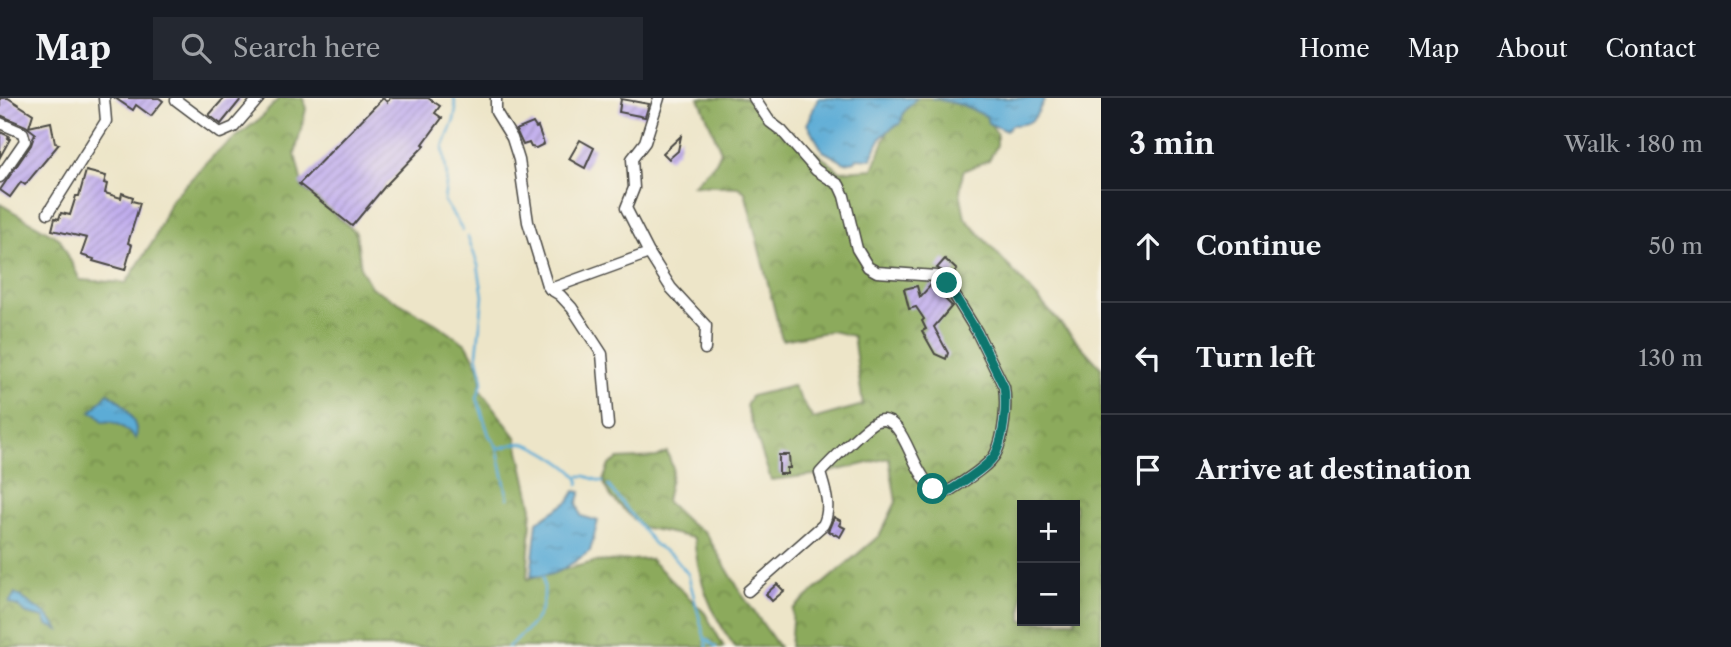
<!DOCTYPE html>
<meta charset="utf-8">
<style>
:root{--surface:#171b24;--page:#242831;--text:#f1f3f6;--muted:#9ea1a6;--line:#363941}
body{margin:0;font-family:"Libre Caslon Text",serif;background:var(--page);color:var(--text)}
.controls{position:absolute;right:21px;bottom:21px;display:grid;overflow:hidden;border-radius:0px;box-shadow:0 4px 10px #0003}
.controls button{width:63px;height:63px;display:grid;place-items:center;padding:0;border:0;border-bottom:2px solid var(--line);background:var(--surface);color:var(--text);font:35px sans-serif}
.stop{position:absolute;width:21px;height:21px;margin:-16px;border:5px solid #0f766e;border-radius:50%;background:#fff}
.stop.end{background:#0f766e;border-color:#fff;box-shadow:0 2px 7px #0008}
.list{margin:0;padding:0;list-style:none}
h2{display:flex;justify-content:space-between;align-items:center;height:91px;margin:0;padding:0 28px;font-size:30px}
h2 small{font-size:23px;font-weight:400;color:var(--muted)}
.list li{display:grid;grid-template-columns:46px 1fr auto;gap:21px;align-items:center;box-sizing:border-box;height:112px;padding:0 28px;border-top:2px solid var(--line)}
.list b{display:block;font-size:26px;white-space:nowrap}
.list em{font-size:23px;font-style:normal;color:var(--muted)}
.icon{flex:none;width:38px;height:38px;fill:none;stroke:currentColor;stroke-width:2;stroke-linecap:round;stroke-linejoin:round}
.map{position:relative;flex:none;width:1101px;height:549px;overflow:hidden}
header{display:flex;align-items:center;gap:42px;box-sizing:border-box;height:98px;padding:0 35px;background:var(--surface);border-bottom:2px solid var(--line)}
header strong{font-size:33px}
nav{display:flex;gap:38px;margin-inline-start:auto;font-size:24px}
.search{width:490px;height:63px;background:var(--page);display:flex;align-items:center;gap:18px;box-sizing:border-box;padding:0 24px;border-radius:0px;color:var(--muted);font-size:26px}
main{display:flex}
aside{flex:1;background:var(--surface)}
.map>svg:first-child{display:block}
.forest{fill:url(#forest-crowns);stroke:#5c6a44;stroke-width:2;fill-rule:evenodd}
.water{fill:url(#water-ripples);stroke:#446c80;stroke-width:2}
.lines{fill:none;stroke-linecap:round;stroke-linejoin:round}
.stream{stroke:#5cacd6;stroke-width:2.5}
.building{fill:url(#building-hatch)}
.street-casing{stroke:#484743;stroke-width:13}
.street{stroke:#fff;stroke-width:10}
.route{stroke:#0f766e;stroke-width:9}
</style>
<header>
<strong>Map</strong>
<div class="search"><svg class="icon" aria-label="search" viewBox="0 0 24 24"><circle cx="10" cy="10" r="6"/><path d="M15 15l6 6"/></svg>Search here</div>
<nav><a>Home</a><a>Map</a><a>About</a><a>Contact</a></nav>
</header>
<main>
<div class="map">
<svg width="1101" height="549" viewBox="0 0 1101 549">
<defs>
<pattern id="forest-crowns" width="20" height="18" patternUnits="userSpaceOnUse" patternTransform="scale(1.75)"><rect width="20" height="18" fill="#8caa5c"/><path d="M2 6a3 3 0 1 1 6 0M12 15a3 3 0 1 1 6 0" fill="none" stroke="#738b4c"/></pattern>
<pattern id="water-ripples" width="26" height="14" patternUnits="userSpaceOnUse" patternTransform="scale(1.75)"><rect width="26" height="14" fill="#5cacd6"/><path d="M2 4q2-2 4 0t4 0M15 11q2-2 4 0t4 0" fill="none" stroke="#4c8cae"/></pattern>
<pattern id="building-hatch" width="6" height="6" patternUnits="userSpaceOnUse" patternTransform="scale(1.75)"><rect width="6" height="6" fill="#bca7ee"/><path d="M-1 1l2-2M0 6l6-6M5 7l2-2" fill="none" stroke="#9988c1"/></pattern>
</defs>
<rect width="100%" height="100%" fill="#f7f3e8"/>
<filter id="ink" filterUnits="userSpaceOnUse"><feTurbulence type="fractalNoise" baseFrequency=".0143" numOctaves="2"/><feDisplacementMap in="SourceGraphic" scale="14" xChannelSelector="R" yChannelSelector="G"/><feConvolveMatrix kernelMatrix="1 2 1 2 8 2 1 2 1" color-interpolation-filters="sRGB"/></filter>
<filter id="wash" filterUnits="userSpaceOnUse"><feTurbulence type="fractalNoise" baseFrequency=".00686" numOctaves="4" result="noise"/><feDisplacementMap in="SourceGraphic" scale="28" xChannelSelector="R" yChannelSelector="G"/><feGaussianBlur stdDeviation="1.57" result="paint"/><feColorMatrix in="noise" values="0 0 0 0 0 0 0 0 0 0 0 0 0 0 0 0 0 1.4 0 .05"/><feComposite in="paint" operator="in"/></filter>
<g filter="url(#wash)">
<rect width="100%" height="100%" fill="#ede5c8"/>
<g class="forest">
<polygon points="279,0 303,0 306,11 295,56 303,90 356,134 361,171 371,189 435,225 467,247 482,275 480,292 516,339 532,410 527,481 594,464 650,461 705,515 724,549 0,549 0,106 60,141 80,182 126,185 154,142 171,102 216,55 262,19"/>
<path d="M699 0H746L840 73 873 71 888 33 911 0H936L963 6 986 17 997 37V47L989 62 963 73 960 93 965 120 1101 270V549H790L793 511 880 437 896 404 889 360 822 376 771 382 746 308 751 298 793 288 813 321 863 307 853 238 832 233 782 242 745 94 738 89 693 87 716 64 721 53ZM1022 407H1075V523H1022Z"/>
<path d="M667 354 673 370 666 403 690 426 705 434 743 498 779 549H735C710 514 698 482 694 440L642 429 611 399 603 383 609 367 618 361 657 359Z"/>
</g>
<g class="water">
<path d="M818 0H917L904 14 900 26C883 33 877 43 872 61L857 60 855 63 845 65 823 53 807 26Z"/>
<path d="M931 0H1045C1035 20 1035 27 1011 27L1006 33 988 25 986 18 962 7Z"/>
<path d="M108 295C122 302 140 325 136 341 127 332 116 321 103 324L97 316 91 314Z"/>
<path d="M575 393 581 394 577 405 581 418 598 423 590 453C572 465 555 481 531 478L537 424 569 403Z"/>
<polygon points="15,495 48,518 59,532 47,527 44,520 27,516 17,508 9,505"/>
</g>
<g class="lines">
<g class="stream">
<polyline points="454,0 456,11 454,22 443,50 447,79 444,103 463,132"/>
<path d="M468 139 478 167 483 198 477 256 483 282 477 300 489 337 498 350C506 350 512 345 520 345 533 344 574 370 579 382L578 387"/>
<polyline points="497,349 508,400"/>
<polyline points="580,378 585,378 603,384"/>
<polyline points="608,387 655,447 673,458 688,476 707,549"/>
<polyline points="705,540 716,549"/>
<path d="M508 549C533 526 549 516 543 479"/>
</g>
</g>
<g id="blocks">
<g class="building">
<polygon points="0,0 8,0 33,16 29,29 51,24 55,45 59,46 25,87 21,84 10,99 0,92 31,47 35,35 26,28 0,17"/>
<polygon points="115,0 159,0 163,3 151,18 136,7 133,12"/>
<polygon points="224,0 242,0 221,26 209,17"/>
<polygon points="383,0 387,4 390,0 428,0 440,8 435,15 442,20 423,46 425,47 386,87 352,128 299,86"/>
<polygon points="621,1 649,6 645,19 619,14"/>
<polygon points="533,25 536,30 538,29 544,46 536,50 531,49 529,45 523,47 516,32"/>
<polygon points="0,34 9,38 8,40 10,41 0,59"/>
<polygon points="681,38 678,53 669,61 663,55"/>
<polygon points="580,42 594,50 585,70 569,61"/>
<polygon points="86,73 106,78 104,85 107,86 105,95 121,100 122,95 133,99 132,103 140,105 128,145 132,147 125,172 93,163 94,161 81,157 87,140 52,132 55,120 59,121 61,115 70,117 76,98 79,98"/>
<polygon points="945,161 957,172 951,178 937,170"/>
<polygon points="932,186 941,191 943,193 940,196 952,208 934,229 948,255 946,261 935,256 922,233 926,231 922,223 924,221 916,209 909,211 904,191 917,188 920,199"/>
<polygon points="779,357 789,357 790,370 787,370 787,376 779,376"/>
<polygon points="834,419 841,423 839,427 845,430 840,439 828,433"/>
<polygon points="777,486 784,493 772,503 766,496"/>
</g>
</g>
</g>
<g filter="url(#ink)">
<use href="#blocks" fill-opacity="0" stroke="#484743" stroke-width="2"/>
<g class="lines">
<defs>
<g id="street">
<polyline points="496,0 496,14 512,40 519,62 528,124 547,187 550,191 560,197 572,210 602,256 608,327"/>
<polyline points="659,0 645,44 632,61 634,90 626,110 649,155 671,190 706,228 705,251"/>
<polyline points="176,2 220,35 234,29 259,0"/>
<polyline points="0,25 23,35 25,43 0,79"/>
<polyline points="48,115 106,23 104,0"/>
<polyline points="550,191 649,155"/>
<path d="M748 493 823 427C832 410 825 392 820 375 828 366 869 325 877 323 910 312 911 399 949 393 961 385 990 368 996 355 1004 338 1007 308 1004 289L977 234 947 185 936 178 877 174 868 169 857 151 844 98 839 87 816 72 782 33 770 24 754 0"/>
</g>
</defs>
<use href="#street" class="street-casing"/>
<use href="#street" class="street"/>
</g>
</g>
<g class="lines" filter="url(#ink)">
<path class="route" d="M933 391 941 395 949 393C961 385 990 368 996 355 1004 338 1007 308 1004 289L977 234 947 185"/>
</g>
</svg>
<div class="controls">
<button>+</button>
<button>−</button>
</div>
<div class="stop" style="left:933px;top:391px"></div>
<div class="stop end" style="left:947px;top:185px"></div>
</div>
<aside>
<h2>3 min<small>Walk · 180 m</small></h2>
<ul class="list">
<li><svg class="icon" aria-label="ahead" viewBox="0 0 24 24"><path d="M12 20V5M6 11l6-6 6 6"/></svg><div><b>Continue</b></div><em>50 m</em></li>
<li><svg class="icon" aria-label="left" viewBox="0 0 24 24"><path d="M17 20v-9H6M10 6l-5 5 5 5"/></svg><div><b>Turn left</b></div><em>130 m</em></li>
<li><svg class="icon" aria-label="arrive" viewBox="0 0 24 24"><path d="M6 21V4h12l-3 4 3 4H6"/></svg><div><b>Arrive at destination</b></div></li>
</ul>
</aside>
</main>
